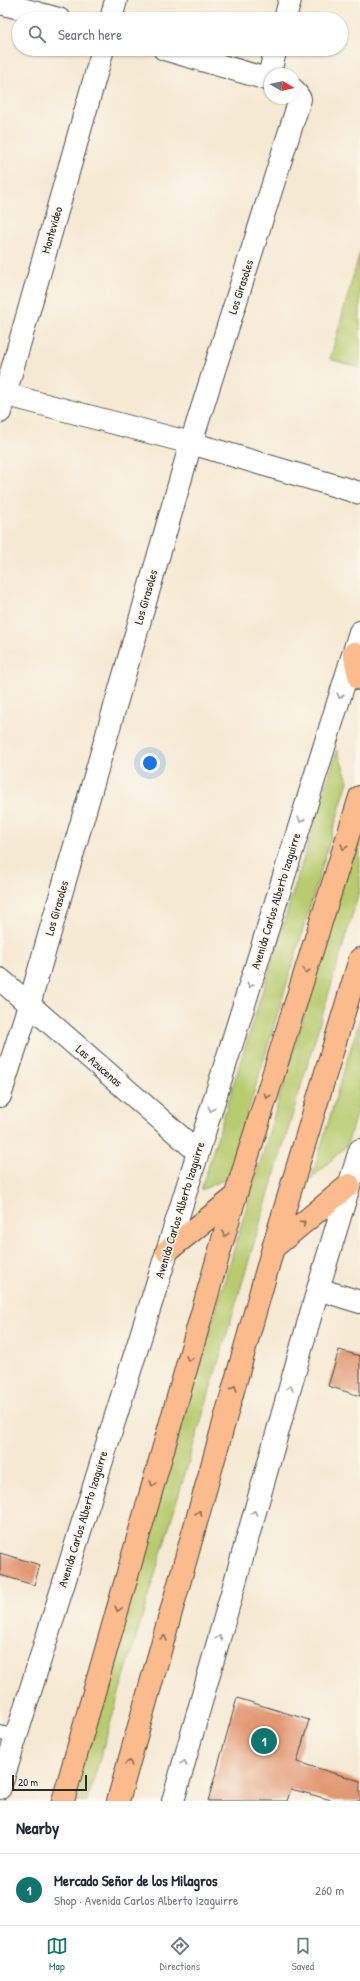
<!DOCTYPE html>
<meta charset="utf-8">
<style>
:root{--surface:#fff;--page:#f2f2f3;--text:#1f2937;--muted:#747a83;--line:#e0e1e3;--accent:#0f766e}
body{margin:0;font-family:"Patrick Hand",sans-serif;background:var(--page);color:var(--text)}
.compass{position:absolute;left:264px;top:68px;width:36px;height:36px;border-radius:50%;background:var(--surface);box-shadow:0 1px 3px #0004;rotate:99deg}
.scale{position:absolute;left:12px;bottom:10px;width:75px;box-sizing:border-box;padding-left:4px;border:2px solid #2b2b2b;border-top:0;font-size:11px;line-height:14px;white-space:nowrap;color:#2b2b2b;-webkit-text-stroke:3px #fbf7ec;paint-order:stroke}
.you{position:absolute;left:150px;top:763px;width:14px;height:14px;margin:-10px;border:3px solid #fff;border-radius:50%;background:#1a73e8;box-shadow:0 0 0 6px #1a73e833}
.badge{display:grid;place-items:center;width:26px;height:26px;border-radius:50%;background:var(--accent);color:#fff;font-size:13px;font-weight:700}
.pin{position:absolute;translate:-50% -50%;border:2px solid #fff;box-shadow:0 1px 4px #0006}
.list{margin:0;padding:0;list-style:none}
h2{display:flex;justify-content:space-between;align-items:center;height:52px;margin:0;padding:0 16px;font-size:17px}
h2 small{font-size:13px;font-weight:400;color:var(--muted)}
.list li{display:grid;grid-template-columns:26px 1fr auto;gap:12px;align-items:center;box-sizing:border-box;height:72px;padding:0 16px;border-top:1px solid var(--line)}
.list b{display:block;font-size:15px;white-space:nowrap}
.list p{margin:0;font-size:13px;white-space:nowrap;color:var(--muted)}
.list em{font-size:13px;font-style:normal;color:var(--muted)}
.icon{flex:none;width:22px;height:22px;fill:none;stroke:currentColor;stroke-width:2;stroke-linecap:round;stroke-linejoin:round}
.map{position:relative;flex:none;width:360px;height:1801px;overflow:hidden}
.search{position:absolute;background:var(--surface);box-shadow:0 1px 3px #0004;left:12px;right:12px;top:12px;height:44px;display:flex;align-items:center;gap:10px;box-sizing:border-box;padding:0 14px;border-radius:22px;color:var(--muted);font-size:15px}
.sheet{height:124px;background:var(--surface)}
nav{display:flex;justify-content:space-around;align-items:center;box-sizing:border-box;height:56px;border-top:1px solid var(--line);background:var(--surface);font-size:11px;color:var(--muted)}
nav a{display:grid;justify-items:center;gap:2px}
nav .on{color:var(--accent)}
.map>svg:first-child{display:block}
.green{fill:#b8cb6e;stroke:#727b4c}
.building{fill:#e29873}
.lines{fill:none;stroke-linecap:round;stroke-linejoin:round}
.service-casing{stroke:#494844;stroke-width:16}
.minor-casing{stroke:#494844;stroke-width:24}
.tertiary-casing{stroke:#494844;stroke-width:24}
.primary-casing{stroke:#494844;stroke-width:24}
.service{stroke:#fff;stroke-width:14}
.minor{stroke:#fff;stroke-width:22}
.tertiary{stroke:#fff;stroke-width:22}
.primary{stroke:#fbbb8d;stroke-width:22}
.oneway{stroke:#a0a0a0}
.oneway2{stroke:#896c57}
.labels{text-anchor:middle;stroke-width:3.5;stroke-linejoin:round;paint-order:stroke}
.street-label{font-size:12px;fill:#2b2b2b;stroke:#fbf7ec}
</style>
<div class="map">
<svg width="360" height="1801" viewBox="0 0 360 1801">
<rect width="100%" height="100%" fill="#fbf7ec"/>
<filter id="ink" filterUnits="userSpaceOnUse"><feTurbulence type="fractalNoise" baseFrequency=".025" numOctaves="2"/><feDisplacementMap in="SourceGraphic" scale="8" xChannelSelector="R" yChannelSelector="G"/><feConvolveMatrix kernelMatrix="1 2 1 2 8 2 1 2 1" color-interpolation-filters="sRGB"/></filter>
<filter id="wash" filterUnits="userSpaceOnUse"><feTurbulence type="fractalNoise" baseFrequency=".012" numOctaves="4" result="noise"/><feDisplacementMap in="SourceGraphic" scale="16" xChannelSelector="R" yChannelSelector="G"/><feGaussianBlur stdDeviation="0.9" result="paint"/><feColorMatrix in="noise" values="0 0 0 0 0 0 0 0 0 0 0 0 0 0 0 0 0 1.4 0 .05"/><feComposite in="paint" operator="in"/></filter>
<g filter="url(#wash)">
<rect width="100%" height="100%" fill="#f5e9d3"/>
<g class="green">
<polygon points="360,252 360,368 330,359"/>
<polygon points="337,750 348,781 228,1178 201,1190"/>
<polygon points="360,828 360,889 87,1801 69,1801"/>
<polygon points="360,1018 360,1100 347,1145 311,1179"/>
</g>
<g id="blocks">
<g class="building">
<polygon points="339,1350 360,1356 360,1396 328,1386"/>
<polygon points="0,1553 40,1565 34,1585 0,1575"/>
<polygon points="237,1698 309,1720 297,1762 360,1781 360,1801 335,1801 291,1789 287,1801 208,1801"/>
</g>
</g>
</g>
<g filter="url(#ink)">
<use href="#blocks" fill-opacity="0" stroke="#494844" stroke-width="1"/>
<g class="lines">
<defs>
<polyline id="service" points="0,1733 15,1736"/>
<g id="minor">
<polyline points="0,3 59,19"/>
<polyline points="111,19 116,0"/>
<polyline points="285,19 290,0"/>
<polyline points="164,49 270,80"/>
<polyline points="268,79 276,49"/>
<polyline points="0,393 191,443 360,493"/>
<polyline points="0,412 103,49"/>
<polyline points="0,979 198,1152"/>
<polyline points="0,1096 29,1005 191,443 300,99 294,90"/>
<polyline points="318,1289 360,1302"/>
</g>
<g id="tertiary">
<polyline points="0,1788 360,632"/>
<polyline points="173,1801 318,1289 360,1150"/>
</g>
<g id="primary">
<polyline points="354,653 360,679"/>
<polyline points="273,1248 349,1185"/>
<polyline points="167,1251 235,1197"/>
<polyline points="63,1801 235,1197 360,797"/>
<polyline points="118,1801 273,1248 360,959"/>
</g>
</defs>
<use href="#service" class="service-casing"/>
<use href="#minor" class="minor-casing"/>
<use href="#tertiary" class="tertiary-casing"/>
<use href="#primary" class="primary-casing"/>
<use href="#service" class="service"/>
<use href="#minor" class="minor"/>
<use href="#tertiary" class="tertiary"/>
<use href="#primary" class="primary"/>
</g>
<defs><path id="oneway-chevron" d="M-2-3.5L2.5 0L-2 3.5" fill="none" stroke-width="1.6" stroke-linecap="round" stroke-linejoin="round"/></defs>
<g class="oneway">
<use href="#oneway-chevron" transform="translate(340 696) rotate(107)"/>
<use href="#oneway-chevron" transform="translate(301 820) rotate(107)"/>
<use href="#oneway-chevron" transform="translate(250 985) rotate(107)"/>
<use href="#oneway-chevron" transform="translate(211 1109) rotate(107)"/>
<use href="#oneway-chevron" transform="translate(290 1388) rotate(-74)"/>
<use href="#oneway-chevron" transform="translate(254 1513) rotate(-74)"/>
<use href="#oneway-chevron" transform="translate(219 1638) rotate(-74)"/>
<use href="#oneway-chevron" transform="translate(184 1763) rotate(-74)"/>
</g>
<g class="oneway2">
<use href="#oneway-chevron" transform="translate(344 847) rotate(107)"/>
<use href="#oneway-chevron" transform="translate(306 971) rotate(107)"/>
<use href="#oneway-chevron" transform="translate(267 1096) rotate(107)"/>
<use href="#oneway-chevron" transform="translate(303 1223) rotate(-40)"/>
<use href="#oneway-chevron" transform="translate(225 1234) rotate(106)"/>
<use href="#oneway-chevron" transform="translate(189 1359) rotate(106)"/>
<use href="#oneway-chevron" transform="translate(234 1388) rotate(-74)"/>
<use href="#oneway-chevron" transform="translate(153 1484) rotate(106)"/>
<use href="#oneway-chevron" transform="translate(199 1513) rotate(-74)"/>
<use href="#oneway-chevron" transform="translate(118 1609) rotate(106)"/>
<use href="#oneway-chevron" transform="translate(164 1638) rotate(-74)"/>
<use href="#oneway-chevron" transform="translate(129 1763) rotate(-74)"/>
</g>
</g>
<g class="labels">
<g class="street-label">
<text transform="translate(52 230) rotate(-74)" y="4">Montevideo</text>
<text transform="translate(241 287) rotate(-72)" y="4">Los Girasoles</text>
<text transform="translate(146 597) rotate(-74)" y="4">Los Girasoles</text>
<text transform="translate(276 901) rotate(-73)" y="4">Avenida Carlos Alberto Izaguirre</text>
<text transform="translate(57 908) rotate(-74)" y="4">Los Girasoles</text>
<text transform="translate(99 1066) rotate(41)" y="4">Las Azucenas</text>
<text transform="translate(180 1210) rotate(-73)" y="4">Avenida Carlos Alberto Izaguirre</text>
<text transform="translate(83 1519) rotate(-73)" y="4">Avenida Carlos Alberto Izaguirre</text>
</g>
</g>
</svg>
<svg class="compass" viewBox="-18 -18 36 36"><path d="M0-13l5 13h-10z" fill="#e53935"/><path d="M0 13l5-13h-10z" fill="#747a83"/></svg>
<div class="scale">20 m</div>
<div class="you"></div>
<div class="pin badge" style="left:264px;top:1741px">1</div>
<div class="search"><svg class="icon" aria-label="search" viewBox="0 0 24 24"><circle cx="10" cy="10" r="6"/><path d="M15 15l6 6"/></svg>Search here</div>
</div>
<section class="sheet">
<h2>Nearby<small></small></h2>
<ul class="list">
<li><span class="badge">1</span><div><b>Mercado Señor de los Milagros</b><p>Shop · Avenida Carlos Alberto Izaguirre</p></div><em>260 m</em></li>
</ul>
</section>
<nav>
<a class="on"><svg class="icon" aria-label="map" viewBox="0 0 24 24"><path d="M3 6l6-2 6 2 6-2v14l-6 2-6-2-6 2zM9 4v14M15 6v14"/></svg>Map</a>
<a><svg class="icon" aria-label="directions" viewBox="0 0 24 24"><path d="M12 3l9 9-9 9-9-9zM9 14v-3h6M13 9l2 2-2 2"/></svg>Directions</a>
<a><svg class="icon" aria-label="saved" viewBox="0 0 24 24"><path d="M7 4h10v16l-5-4-5 4z"/></svg>Saved</a>
</nav>
